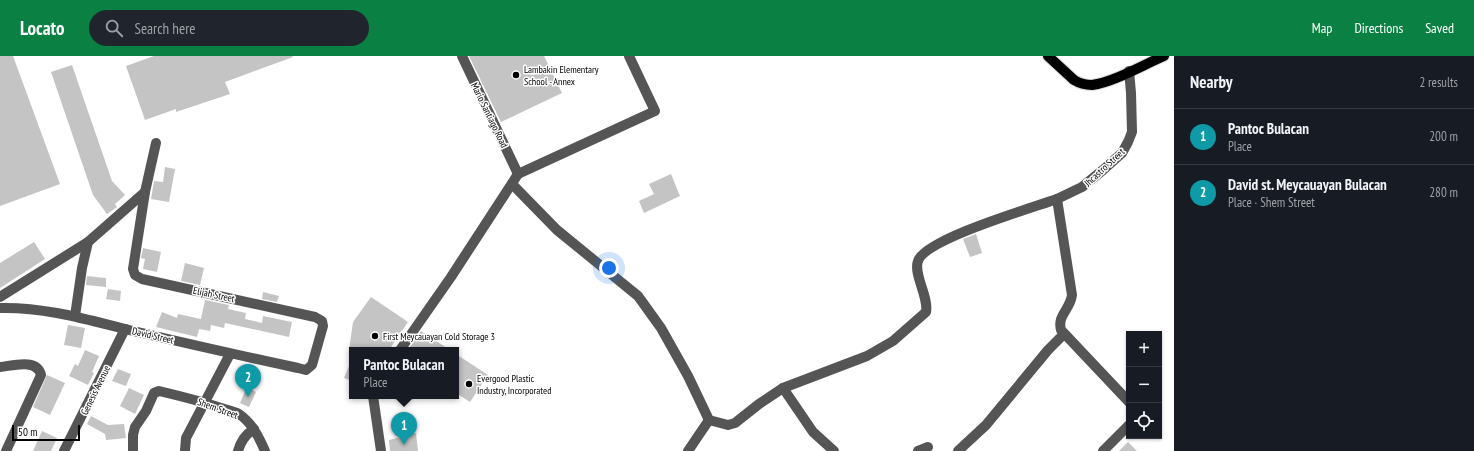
<!DOCTYPE html>
<meta charset="utf-8">
<style>
:root{--surface:#171b24;--page:#20242c;--text:#f1f3f6;--muted:#9ea1a6;--line:#363941;--accent:#0b8043}
body{margin:0;font-family:"PT Sans Narrow",sans-serif;background:var(--page);color:var(--text)}
.controls{position:absolute;right:12px;bottom:12px;display:grid;overflow:hidden;border-radius:0px;box-shadow:0 1px 3px #0004}
.controls button{width:36px;height:36px;display:grid;place-items:center;padding:0;border:0;border-bottom:1px solid var(--line);background:var(--surface);color:var(--text);font:20px sans-serif}
.scale{position:absolute;left:12px;bottom:10px;width:68px;box-sizing:border-box;padding-left:4px;border:2px solid #000;border-top:0;font-size:11px;line-height:14px;white-space:nowrap;color:#000;-webkit-text-stroke:3px #fff;paint-order:stroke}
.you{position:absolute;left:609px;top:212px;width:14px;height:14px;margin:-10px;border:3px solid #fff;border-radius:50%;background:#1a73e8;box-shadow:0 0 0 6px #1a73e833}
.badge{display:grid;place-items:center;width:26px;height:26px;border-radius:50%;background:var(--accent);color:#fff;font-size:13px;font-weight:700}
.pin{position:absolute;translate:-50% -33px;filter:drop-shadow(0 1px 2px #0008)}
.pin::after{content:'';position:absolute;top:21px;width:14px;height:12px;background:inherit;clip-path:polygon(0 0,100% 0,50% 100%)}
.popup{position:absolute;left:349px;top:291px;width:110px;height:52px;box-sizing:border-box;display:grid;place-content:center;border-radius:0px;background:var(--surface);filter:drop-shadow(0 1px 3px #0005);font-size:13px;white-space:nowrap;color:var(--muted)}
.popup b{font-size:15px;color:var(--text)}
.popup::after{content:'';position:absolute;left:50%;top:100%;margin-left:-8px;border:8px solid transparent;border-top-color:var(--surface)}
.list{margin:0;padding:0;list-style:none}
h2{display:flex;justify-content:space-between;align-items:center;height:52px;margin:0;padding:0 16px;font-size:17px}
h2 small{font-size:13px;font-weight:400;color:var(--muted)}
.list li{display:grid;grid-template-columns:26px 1fr auto;gap:12px;align-items:center;box-sizing:border-box;height:56px;padding:0 16px;border-top:1px solid var(--line)}
.list b{display:block;font-size:15px;white-space:nowrap}
.list p{margin:0;font-size:13px;white-space:nowrap;color:var(--muted)}
.list em{font-size:13px;font-style:normal;color:var(--muted)}
.icon{flex:none;width:22px;height:22px;fill:none;stroke:currentColor;stroke-width:2;stroke-linecap:round;stroke-linejoin:round}
.map{position:relative;flex:none;width:1174px;height:395px;overflow:hidden}
header{display:flex;align-items:center;gap:24px;box-sizing:border-box;height:56px;padding:0 20px;background:var(--accent);color:#fff}
header strong{font-size:19px}
nav{display:flex;gap:22px;margin-inline-start:auto;font-size:14px}
.search{width:280px;height:36px;background:var(--page);display:flex;align-items:center;gap:10px;box-sizing:border-box;padding:0 14px;border-radius:22px;color:var(--muted);font-size:15px}
main{display:flex}
aside{flex:1;background:var(--surface)}
.map>svg:first-child{display:block}
.building{fill:#c4c4c4}
.lines{fill:none;stroke-linecap:round;stroke-linejoin:round}
.major-casing{stroke:#dbdbdb;stroke-width:12}
.minor{stroke:#555;stroke-width:10}
.major{stroke:#000;stroke-width:10}
.poi-dot{fill:#000;stroke:#fff;stroke-width:1.5}
.labels{text-anchor:middle;stroke-width:3;stroke-linejoin:round;paint-order:stroke}
.poi-label{font-size:10px;fill:#000;stroke:#fff;text-anchor:start}
.street-label{font-size:10px;fill:#000;stroke:#fff}
</style>
<header>
<strong>Locato</strong>
<div class="search"><svg class="icon" aria-label="search" viewBox="0 0 24 24"><circle cx="10" cy="10" r="6"/><path d="M15 15l6 6"/></svg>Search here</div>
<nav><a>Map</a><a>Directions</a><a>Saved</a></nav>
</header>
<main>
<div class="map">
<svg width="1174" height="395" viewBox="0 0 1174 395">
<rect width="100%" height="100%" fill="#fff"/>
<g class="building">
<polygon points="0,0 13,0 60,128 0,150"/>
<polygon points="154,0 292,0 293,1 225,26 230,38 176,56 176,53 145,64 126,10"/>
<polygon points="469,0 544,0 562,37 501,66"/>
<polygon points="72,9 112,125 125,139 115,148 117,151 107,158 93,139 51,16"/>
<polygon points="165,111 175,113 169,146 151,143 154,125 163,126"/>
<polygon points="671,118 680,140 644,157 639,145 654,138 649,128"/>
<polygon points="976,178 982,197 970,201 963,183"/>
<polygon points="34,186 45,203 0,232 0,207"/>
<polygon points="143,192 161,196 157,216 143,213 145,203 141,202"/>
<polygon points="185,207 204,212 200,229 181,225"/>
<polygon points="87,220 106,222 106,231 86,229"/>
<polygon points="108,233 121,235 120,245 106,243"/>
<polygon points="263,236 279,240 277,246 262,243"/>
<polygon points="371,241 408,266 389,294 349,294 353,266"/>
<polygon points="205,244 229,249 228,253 246,257 245,263 262,267 263,260 292,266 289,281 225,267 224,272 211,269 210,275 199,273 197,281 156,271 162,256 177,262 178,258 201,263"/>
<polygon points="68,269 85,272 81,292 64,289"/>
<polygon points="421,275 450,294 408,294"/>
<polygon points="85,294 99,300 92,316 94,317 88,329 69,320 75,308 78,310"/>
<polygon points="456,298 488,319 470,346 456,337"/>
<polygon points="352,303 352,325 344,322"/>
<polygon points="118,313 131,318 126,330 112,325"/>
<polygon points="47,319 65,327 50,359 33,351"/>
<polygon points="247,331 256,336 249,351 240,347"/>
<polygon points="129,332 144,339 135,358 120,350"/>
<polygon points="91,360 108,369 124,368 126,382 106,384 105,378 87,368"/>
<polygon points="42,375 57,382 51,395 33,395"/>
<polygon points="416,377 418,395 390,395 389,384"/>
<polygon points="1128,386 1137,395 1119,395"/>
</g>
<g class="lines">
<defs>
<path id="major" d="M1048 0 1074 24C1079 27 1085 29 1092 29 1114 26 1143 9 1164 0"/>
</defs>
<use href="#major" class="major-casing"/>
<g class="minor">
<polyline points="462,0 518,118"/>
<path d="M1129 15 1131 37 1132 76 1128 86 1122 97 1103 114 1082 131 1057 143 1072 239C1070 254 1057 259 1061 274L1129 346"/>
<path d="M512 128 557 174 638 240 661 272 688 320 709 364 728 369 735 367 759 348 783 332 867 300 893 285 926 256C929 241 913 218 918 205 925 183 1032 152 1057 143"/>
<polyline points="0,241 88,186 145,136"/>
<path d="M0 252C45 251 85 263 129 274 185 287 242 300 298 312L306 314 312 309 323 270 322 265 315 261 142 223 135 219 133 213 145 136 156 87"/>
<polyline points="75,260 82,212 88,186"/>
<polyline points="400,294 451,221 518,118 655,55 629,0"/>
<path d="M0 311C12 310 37 302 41 319L6 395"/>
<polyline points="783,332 813,376 834,395"/>
<polyline points="373,340 381,395"/>
<polyline points="64,395 125,273"/>
<path d="M133 395V379L135 371 146 355 154 337 159 335C180 340 201 345 221 352 227 354 234 355 239 358 252 367 259 381 265 395"/>
<polyline points="185,395 186,382 230,298"/>
<path d="M238 395C241 385 245 379 254 373"/>
<polyline points="688,395 709,364"/>
<polyline points="918,395 928,391"/>
<polyline points="958,395 986,369 1048,294 1064,278"/>
<polyline points="1103,395 1129,369"/>
</g>
<use href="#major" class="major"/>
</g>
<g class="poi-dot">
<circle cx="516" cy="19" r="4"/>
<circle cx="375" cy="280" r="4"/>
<circle cx="469" cy="328" r="4"/>
</g>
<g class="labels">
<g class="poi-label">
<text x="524" y="17">Lambakin Elementary<tspan x="524" dy="12">School - Annex</tspan></text>
<text x="383" y="284">First Meycauayan Cold Storage 3</text>
<text x="477" y="326">Evergood Plastic<tspan x="477" dy="12">Industry, Incorporated</tspan></text>
</g>
<g class="street-label">
<text transform="translate(490 59) rotate(64)" y="4">Mario Santiago Road</text>
<text transform="translate(1104 111) rotate(-43)" y="4">Jhcastro Street</text>
<text transform="translate(214 238) rotate(12)" y="4">Elijah Street</text>
<text transform="translate(153 279) rotate(13)" y="4">David Street</text>
<text transform="translate(95 334) rotate(-64)" y="4">Genesis Avenue</text>
<text transform="translate(218 352) rotate(20)" y="4">Shem Street</text>
</g>
</g>
</svg>
<div class="controls">
<button>+</button>
<button>−</button>
<button><svg class="icon" aria-label="locate" viewBox="0 0 24 24"><circle cx="12" cy="12" r="6"/><path d="M12 2v4M12 18v4M2 12h4M18 12h4"/></svg></button>
</div>
<div class="scale">50 m</div>
<div class="you"></div>
<div class="pin badge" style="left:404px;top:389px;background:#0f9aa8">1</div>
<div class="popup"><b>Pantoc Bulacan</b>Place</div>
<div class="pin badge" style="left:248px;top:341px;background:#0f9aa8">2</div>
</div>
<aside>
<h2>Nearby<small>2 results</small></h2>
<ul class="list">
<li><span class="badge" style="background:#0f9aa8">1</span><div><b>Pantoc Bulacan</b><p>Place</p></div><em>200 m</em></li>
<li><span class="badge" style="background:#0f9aa8">2</span><div><b>David st. Meycauayan Bulacan</b><p>Place · Shem Street</p></div><em>280 m</em></li>
</ul>
</aside>
</main>
